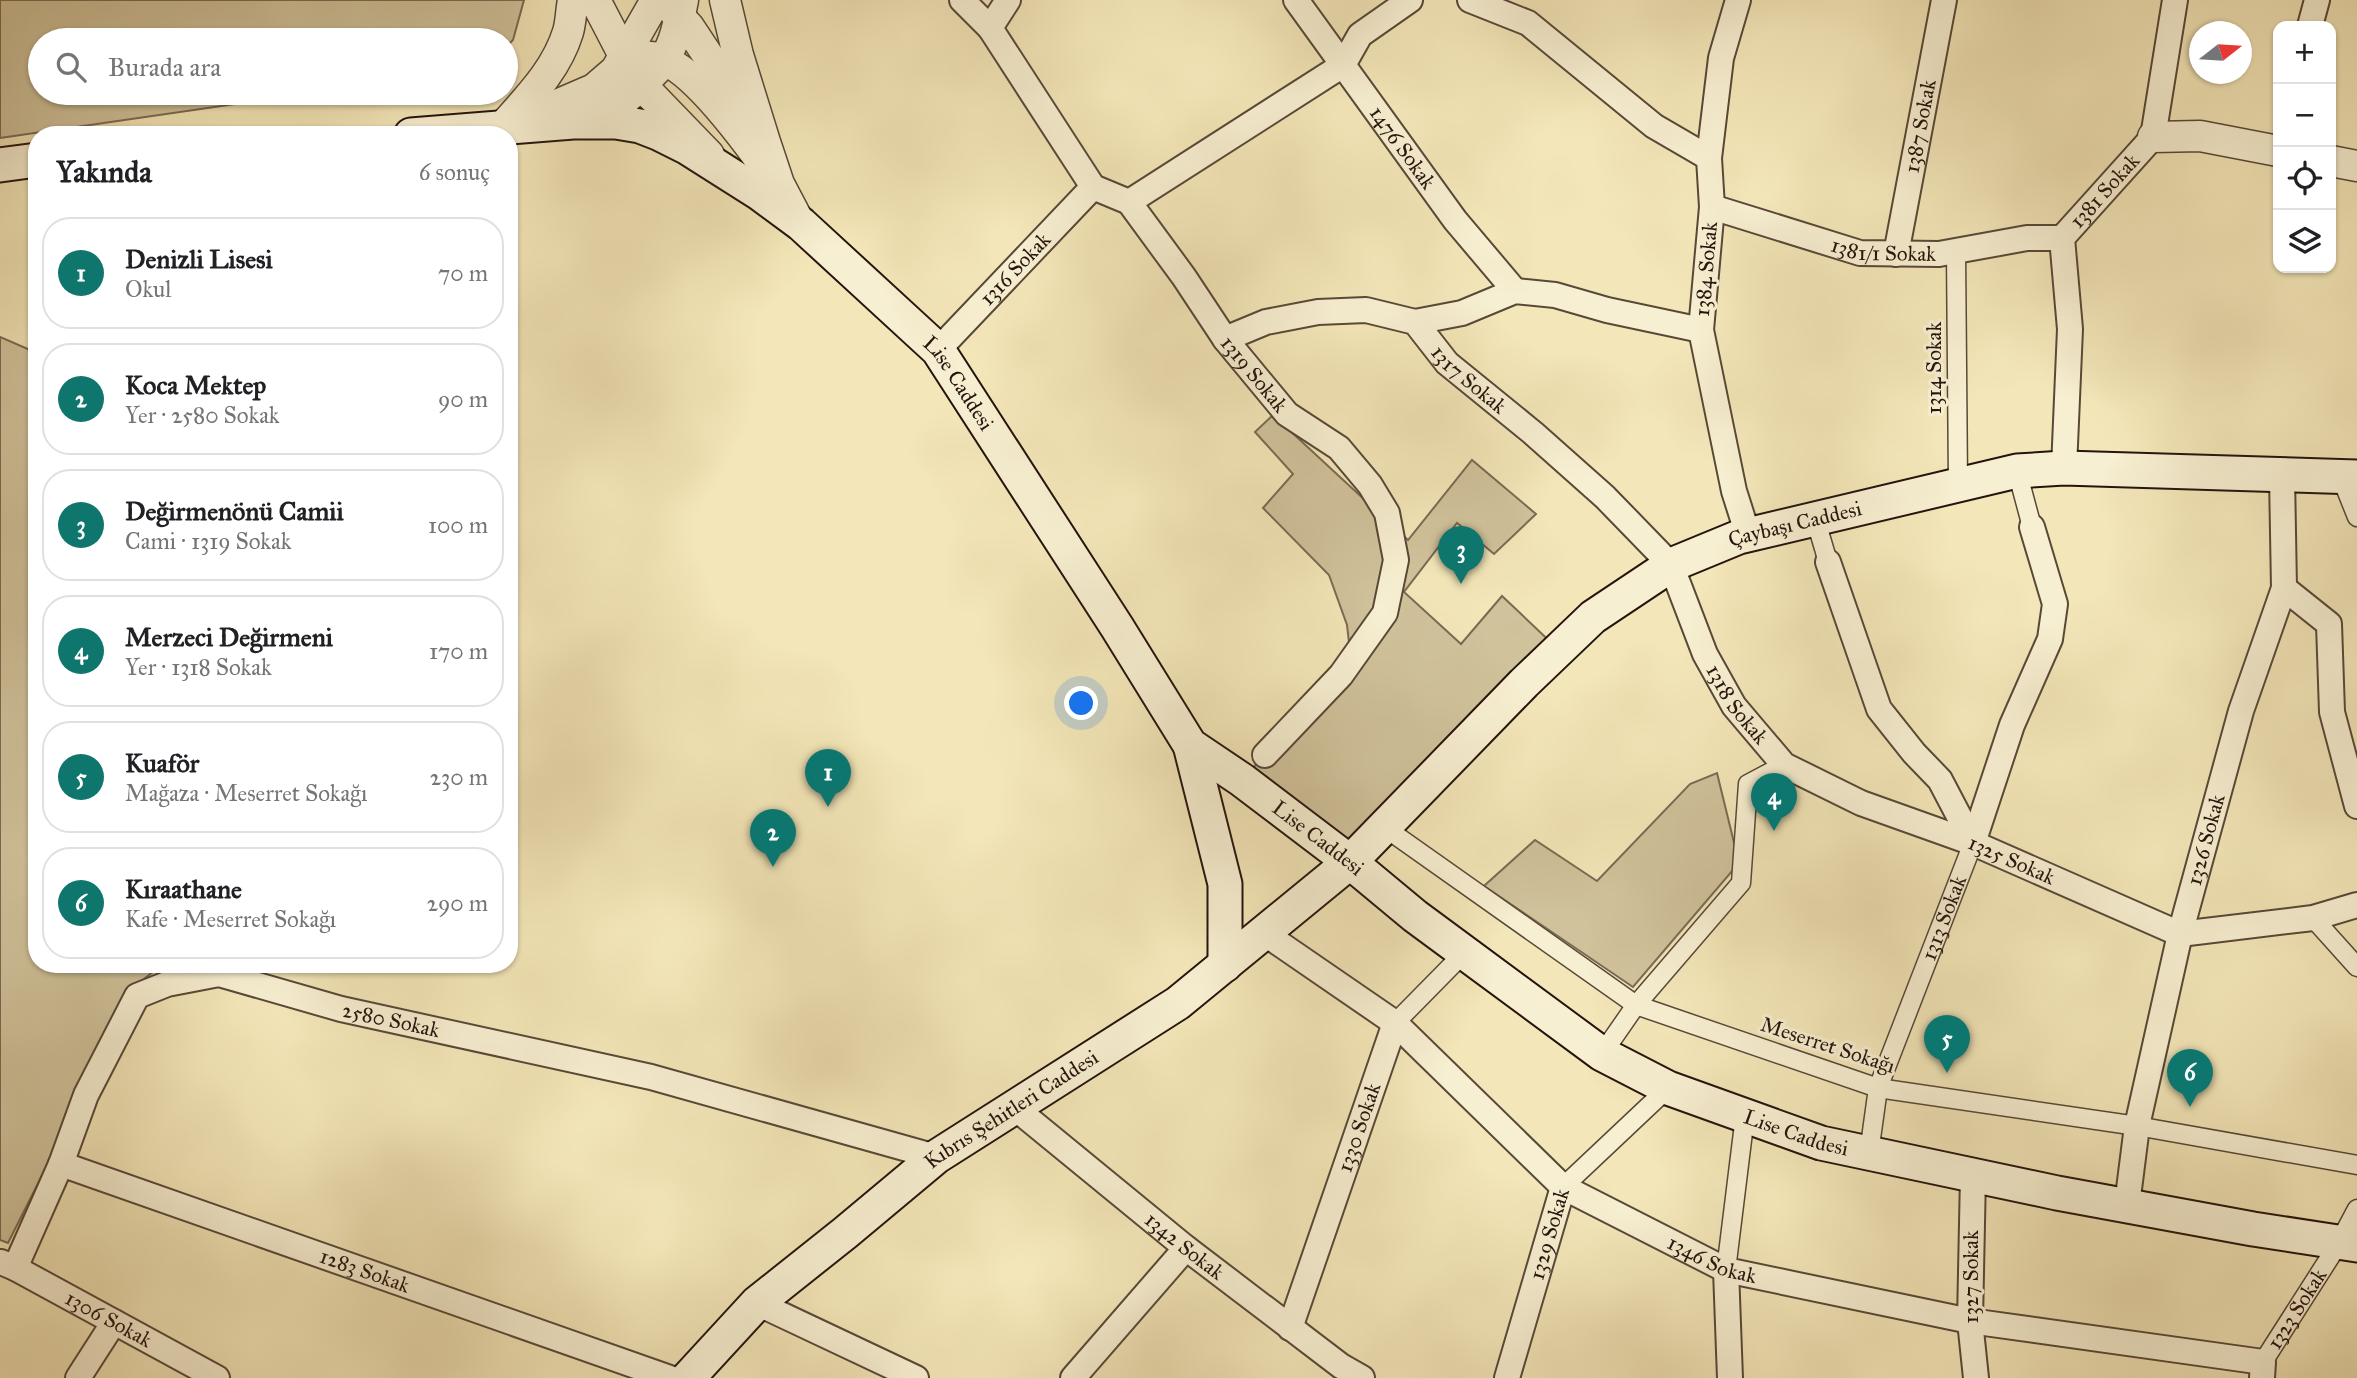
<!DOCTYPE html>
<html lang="tr">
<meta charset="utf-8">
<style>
:root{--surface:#fff;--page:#f2f2f2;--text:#202124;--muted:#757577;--line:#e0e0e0;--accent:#0f766e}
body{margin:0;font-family:"IM FELL Great Primer",serif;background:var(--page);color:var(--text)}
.controls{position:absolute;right:21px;top:21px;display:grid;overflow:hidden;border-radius:14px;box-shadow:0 2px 5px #0004}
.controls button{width:63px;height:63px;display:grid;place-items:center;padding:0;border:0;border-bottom:2px solid var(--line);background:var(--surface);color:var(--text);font:35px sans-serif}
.compass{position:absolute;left:2189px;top:21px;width:63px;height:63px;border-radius:50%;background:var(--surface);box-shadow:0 2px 5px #0004;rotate:73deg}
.you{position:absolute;left:1082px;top:704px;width:24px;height:24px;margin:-18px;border:5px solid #fff;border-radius:50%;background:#1a73e8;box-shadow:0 0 0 10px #1a73e833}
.badge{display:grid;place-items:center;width:46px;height:46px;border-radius:50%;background:var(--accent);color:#fff;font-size:23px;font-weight:700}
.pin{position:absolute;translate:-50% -58px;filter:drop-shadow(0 2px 4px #0008)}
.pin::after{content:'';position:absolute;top:37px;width:24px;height:21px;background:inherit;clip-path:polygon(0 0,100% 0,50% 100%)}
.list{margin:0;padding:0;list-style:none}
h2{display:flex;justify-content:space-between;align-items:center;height:91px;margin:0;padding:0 28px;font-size:30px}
h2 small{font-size:23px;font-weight:400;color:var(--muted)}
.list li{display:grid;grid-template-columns:46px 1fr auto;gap:21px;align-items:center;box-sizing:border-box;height:112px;margin:0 14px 14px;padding:0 14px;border:2px solid var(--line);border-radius:28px}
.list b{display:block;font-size:26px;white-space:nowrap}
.list p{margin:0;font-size:23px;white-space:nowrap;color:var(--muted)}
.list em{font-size:23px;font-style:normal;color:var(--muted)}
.icon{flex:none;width:38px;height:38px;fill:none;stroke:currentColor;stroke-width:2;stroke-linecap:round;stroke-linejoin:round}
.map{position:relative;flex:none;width:2357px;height:1378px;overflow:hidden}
.search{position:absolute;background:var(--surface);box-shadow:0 2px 5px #0004;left:28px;top:28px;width:490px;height:77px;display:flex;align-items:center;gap:18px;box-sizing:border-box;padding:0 24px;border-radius:38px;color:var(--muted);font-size:26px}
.panel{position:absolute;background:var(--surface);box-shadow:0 2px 5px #0004;left:28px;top:126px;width:490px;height:847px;border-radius:28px}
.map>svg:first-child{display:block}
.green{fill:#d0c29b;stroke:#7a6a54;stroke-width:2}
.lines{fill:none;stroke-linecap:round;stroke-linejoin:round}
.pedestrian-casing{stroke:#584838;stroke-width:21}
.minor-casing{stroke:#584838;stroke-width:28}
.tertiary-casing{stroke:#584838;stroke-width:33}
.secondary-casing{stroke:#25130d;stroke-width:37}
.pedestrian{stroke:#f7efd1;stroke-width:18}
.minor{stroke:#f7efd1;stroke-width:24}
.tertiary{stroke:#f7efd1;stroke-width:30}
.secondary{stroke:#f7efd1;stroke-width:33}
.labels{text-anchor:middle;stroke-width:6;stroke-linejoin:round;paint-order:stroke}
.street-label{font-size:21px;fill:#25130d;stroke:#f7efd1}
</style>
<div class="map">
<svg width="2357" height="1378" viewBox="0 0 2357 1378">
<rect width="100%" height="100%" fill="#f3e6b8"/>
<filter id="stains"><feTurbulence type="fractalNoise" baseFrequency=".00286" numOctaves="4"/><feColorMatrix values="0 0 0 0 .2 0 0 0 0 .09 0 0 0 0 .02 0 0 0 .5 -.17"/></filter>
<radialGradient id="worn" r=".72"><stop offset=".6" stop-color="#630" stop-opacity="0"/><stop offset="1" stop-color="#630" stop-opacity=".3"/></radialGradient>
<g class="green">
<polygon points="0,0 524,0 513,40 506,47 506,40 40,40 40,93 311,93 0,138"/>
<polygon points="0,337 37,353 37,964 163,964 139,983 8,1243 0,1240"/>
<polygon points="1273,415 1408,540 1472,460 1536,514 1494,554 1457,523 1404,592 1461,644 1502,596 1559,650 1350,862 1242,780 1351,660 1347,625 1329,575 1263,508 1293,474 1255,432"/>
<polygon points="1717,773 1739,863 1633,987 1484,886 1535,840 1597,881 1690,784"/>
</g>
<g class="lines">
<defs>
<g id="pedestrian">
<polyline points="1956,251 1958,484"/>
<polyline points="2017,471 2032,527"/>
<polyline points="2341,477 2357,517"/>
<polyline points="1815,518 1828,562"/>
<polyline points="1384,827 1636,1005 1878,1088 2137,1126 2357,1165"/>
<polyline points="2313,918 2357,967"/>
<polyline points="1395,1023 1465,952"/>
<polyline points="1602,1054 1636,1005 1741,883 1748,784 1784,765"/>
<path id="s1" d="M1869 1153 1878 1088 1973 843"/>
<polyline points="1563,1187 1668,1088"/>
<polyline points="1726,1270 1745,1116"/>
<path id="s2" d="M2263 1362 2339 1243 2357 1209"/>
</g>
<g id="minor">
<path id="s3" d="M962 0 990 28 1093 187 1129 202 1184 277 1225 339 1287 414 1339 448 1370 485 1387 513 1396 560 1385 613 1341 675 1265 755"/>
<path id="s4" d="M1296 0 1455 220 1515 291"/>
<polyline points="1470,0 1528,23 1654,126 1709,158"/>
<polyline points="1738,0 1721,58 1709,158 1712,207 1701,330 1734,491 1748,535"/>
<polyline points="2310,26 2317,0"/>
<polyline points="990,28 1008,0"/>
<polyline points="1129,202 1343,65 1360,35 1410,0"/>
<path id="s5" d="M1712 207 1860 253 1939 254 2027 238H2062"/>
<path id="s6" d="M1896 254 1944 0"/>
<polyline points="1415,322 1462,313 1515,291 1555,295 1607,310 1701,330"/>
<path id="s7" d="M1225 339 1266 322 1318 312 1366 310 1415 322 1447 363 1533 433 1605 497 1671 565 1705 654 1734 706 1784 765 1861 803 1973 843 2180 934 2313 918 2357 905"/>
<path id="s8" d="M938 350 1093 187"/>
<path id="s9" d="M2064 468 2070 329 2062 238 2153 137 2175 0"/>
<polyline points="1828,562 1879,709 1914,753 1940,780 1973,843"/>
<polyline points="2284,588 2329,624 2332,712 2357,806"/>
<polyline points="1973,843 2012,725 2050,639 2055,604 2032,527"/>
<path id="s10" d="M1264 933 1395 1023 1563 1187 1726 1270 1970 1321 2263 1362 2262 1378"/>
<path id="s11" d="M1014 1107 1186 1248 1341 1366 1362 1378"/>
<path id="s12" d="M61 1164 670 1378"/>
<polyline points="1973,1175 1970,1321 1976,1378"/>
<path id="s13" d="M2127 1205 2137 1126 2180 934 2241 711 2284 588 2282 476"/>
<path id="s14" d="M1 1262 15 1268 217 1378"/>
<path id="s15" d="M15 1268 61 1164 86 1095 137 996 167 984 219 974 341 1009 651 1077 936 1157"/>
<polyline points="1726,1270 1730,1378"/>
<polyline points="757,1303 916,1378"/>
<path id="s16" d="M1290 1328 1395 1023"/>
<polyline points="78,1378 114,1322"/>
<polyline points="1073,1378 1186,1248"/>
<path id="s17" d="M1507 1378 1563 1187"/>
</g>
<g id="tertiary">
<polyline points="595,0 621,50 650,94 709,155"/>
<polyline points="725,0 738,55 765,142 779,184 800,224"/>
<polyline points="671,8 689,27 746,113"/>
<path d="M616 70C625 66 637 58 646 57 684 52 743 137 764 165"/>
<path d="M581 120C608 114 621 105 640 85 644 81 648 78 652 74 673 55 678 27 683 0"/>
<path d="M507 122C531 95 557 68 568 32 571 22 571 10 573 0"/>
<polyline points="515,123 594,89 616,70 656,0"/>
<polyline points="2153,137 2200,136 2278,151"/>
<polyline points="2331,161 2357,166"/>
</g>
<g id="secondary">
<path id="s18" d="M411 135 573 122H616L640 126 658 133 688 148 759 193 801 224 938 350 1117 627 1190 745 1242 780 1350 862 1415 916 1602 1054 1668 1088 1821 1143 2057 1193 2253 1229 2357 1245"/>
<polyline points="0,165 37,160"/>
<polyline points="1190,745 1225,884 1225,965"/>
<path id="s19" d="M688 1378 757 1303 845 1233 936 1157 1178 1003 1350 862 1524 683 1593 617 1671 565 1739 537 2017 471 2064 468 2357 477"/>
</g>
</defs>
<use href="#pedestrian" class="pedestrian-casing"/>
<use href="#minor" class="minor-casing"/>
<use href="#tertiary" class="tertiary-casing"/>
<use href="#secondary" class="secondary-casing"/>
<use href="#pedestrian" class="pedestrian"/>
<use href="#minor" class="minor"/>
<use href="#tertiary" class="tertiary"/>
<use href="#secondary" class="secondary"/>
</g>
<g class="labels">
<g class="street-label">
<text dy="7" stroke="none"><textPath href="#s6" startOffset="130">1387 Sokak</textPath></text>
<text dy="7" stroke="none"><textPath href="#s4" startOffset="182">1476 Sokak</textPath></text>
<text dy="7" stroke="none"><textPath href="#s9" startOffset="294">1381 Sokak</textPath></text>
<text dy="7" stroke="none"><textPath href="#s5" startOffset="178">1381/1 Sokak</textPath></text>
<text dy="7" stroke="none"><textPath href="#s8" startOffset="112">1316 Sokak</textPath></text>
<text transform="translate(1706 269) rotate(-85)" y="7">1384 Sokak</text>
<text transform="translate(1934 368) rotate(-90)" y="7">1314 Sokak</text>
<text dy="7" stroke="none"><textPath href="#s3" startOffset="481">1319 Sokak</textPath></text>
<text dy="7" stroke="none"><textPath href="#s7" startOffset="275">1317 Sokak</textPath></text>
<text dy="7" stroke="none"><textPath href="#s18" startOffset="644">Lise Caddesi</textPath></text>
<text dy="7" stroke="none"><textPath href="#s19" startOffset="1412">Çaybaşı Caddesi</textPath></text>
<text dy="7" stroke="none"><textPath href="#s7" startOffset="705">1318 Sokak</textPath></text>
<text dy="7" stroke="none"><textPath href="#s18" startOffset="1232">Lise Caddesi</textPath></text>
<text dy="7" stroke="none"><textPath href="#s13" startOffset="374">1326 Sokak</textPath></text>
<text dy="7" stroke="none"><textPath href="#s7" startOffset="1029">1325 Sokak</textPath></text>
<text dy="7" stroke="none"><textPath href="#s1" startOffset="248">1313 Sokak</textPath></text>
<text dy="7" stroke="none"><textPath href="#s15" startOffset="562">2580 Sokak</textPath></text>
<text transform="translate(1828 1045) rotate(18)" y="7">Meserret Sokağı</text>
<text dy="7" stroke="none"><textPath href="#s19" startOffset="422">Kıbrıs Şehitleri Caddesi</textPath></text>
<text dy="7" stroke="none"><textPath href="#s16" startOffset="212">1330 Sokak</textPath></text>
<text dy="7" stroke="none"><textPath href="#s18" startOffset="1799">Lise Caddesi</textPath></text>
<text dy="7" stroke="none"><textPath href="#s17" startOffset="150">1329 Sokak</textPath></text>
<text dy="7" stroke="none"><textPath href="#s11" startOffset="220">1342 Sokak</textPath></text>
<text dy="7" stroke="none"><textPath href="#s10" startOffset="560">1346 Sokak</textPath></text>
<text dy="7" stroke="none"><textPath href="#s12" startOffset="322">1283 Sokak</textPath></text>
<text transform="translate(1971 1277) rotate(-90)" y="7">1327 Sokak</text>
<text dy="7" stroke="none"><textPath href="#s2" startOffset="63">1323 Sokak</textPath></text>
<text dy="7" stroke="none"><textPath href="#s14" startOffset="122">1306 Sokak</textPath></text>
</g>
</g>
<rect width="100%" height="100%" filter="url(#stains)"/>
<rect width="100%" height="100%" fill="url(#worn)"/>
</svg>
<div class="controls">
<button>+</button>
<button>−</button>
<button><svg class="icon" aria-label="locate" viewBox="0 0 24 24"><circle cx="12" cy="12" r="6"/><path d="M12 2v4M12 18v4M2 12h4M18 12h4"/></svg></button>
<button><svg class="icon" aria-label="layers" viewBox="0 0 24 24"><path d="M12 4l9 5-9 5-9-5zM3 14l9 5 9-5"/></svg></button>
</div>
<svg class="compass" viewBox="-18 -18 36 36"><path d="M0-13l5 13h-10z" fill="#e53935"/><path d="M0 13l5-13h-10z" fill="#757577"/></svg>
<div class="you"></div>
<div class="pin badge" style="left:828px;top:807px">1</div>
<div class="pin badge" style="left:773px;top:867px">2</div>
<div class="pin badge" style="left:1461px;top:584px">3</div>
<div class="pin badge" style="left:1774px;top:831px">4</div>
<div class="pin badge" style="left:1947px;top:1073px">5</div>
<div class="pin badge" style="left:2190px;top:1107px">6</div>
<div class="search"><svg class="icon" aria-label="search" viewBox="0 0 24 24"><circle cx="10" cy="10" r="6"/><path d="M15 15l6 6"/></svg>Burada ara</div>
<section class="panel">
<h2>Yakında<small>6 sonuç</small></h2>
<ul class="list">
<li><span class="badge">1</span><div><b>Denizli Lisesi</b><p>Okul</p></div><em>70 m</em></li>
<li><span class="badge">2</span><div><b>Koca Mektep</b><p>Yer · 2580 Sokak</p></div><em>90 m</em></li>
<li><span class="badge">3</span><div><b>Değirmenönü Camii</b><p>Cami · 1319 Sokak</p></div><em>100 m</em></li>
<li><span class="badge">4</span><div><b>Merzeci Değirmeni</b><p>Yer · 1318 Sokak</p></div><em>170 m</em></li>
<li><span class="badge">5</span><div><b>Kuaför</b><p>Mağaza · Meserret Sokağı</p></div><em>230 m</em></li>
<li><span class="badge">6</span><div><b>Kıraathane</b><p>Kafe · Meserret Sokağı</p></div><em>290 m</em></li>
</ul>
</section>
</div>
